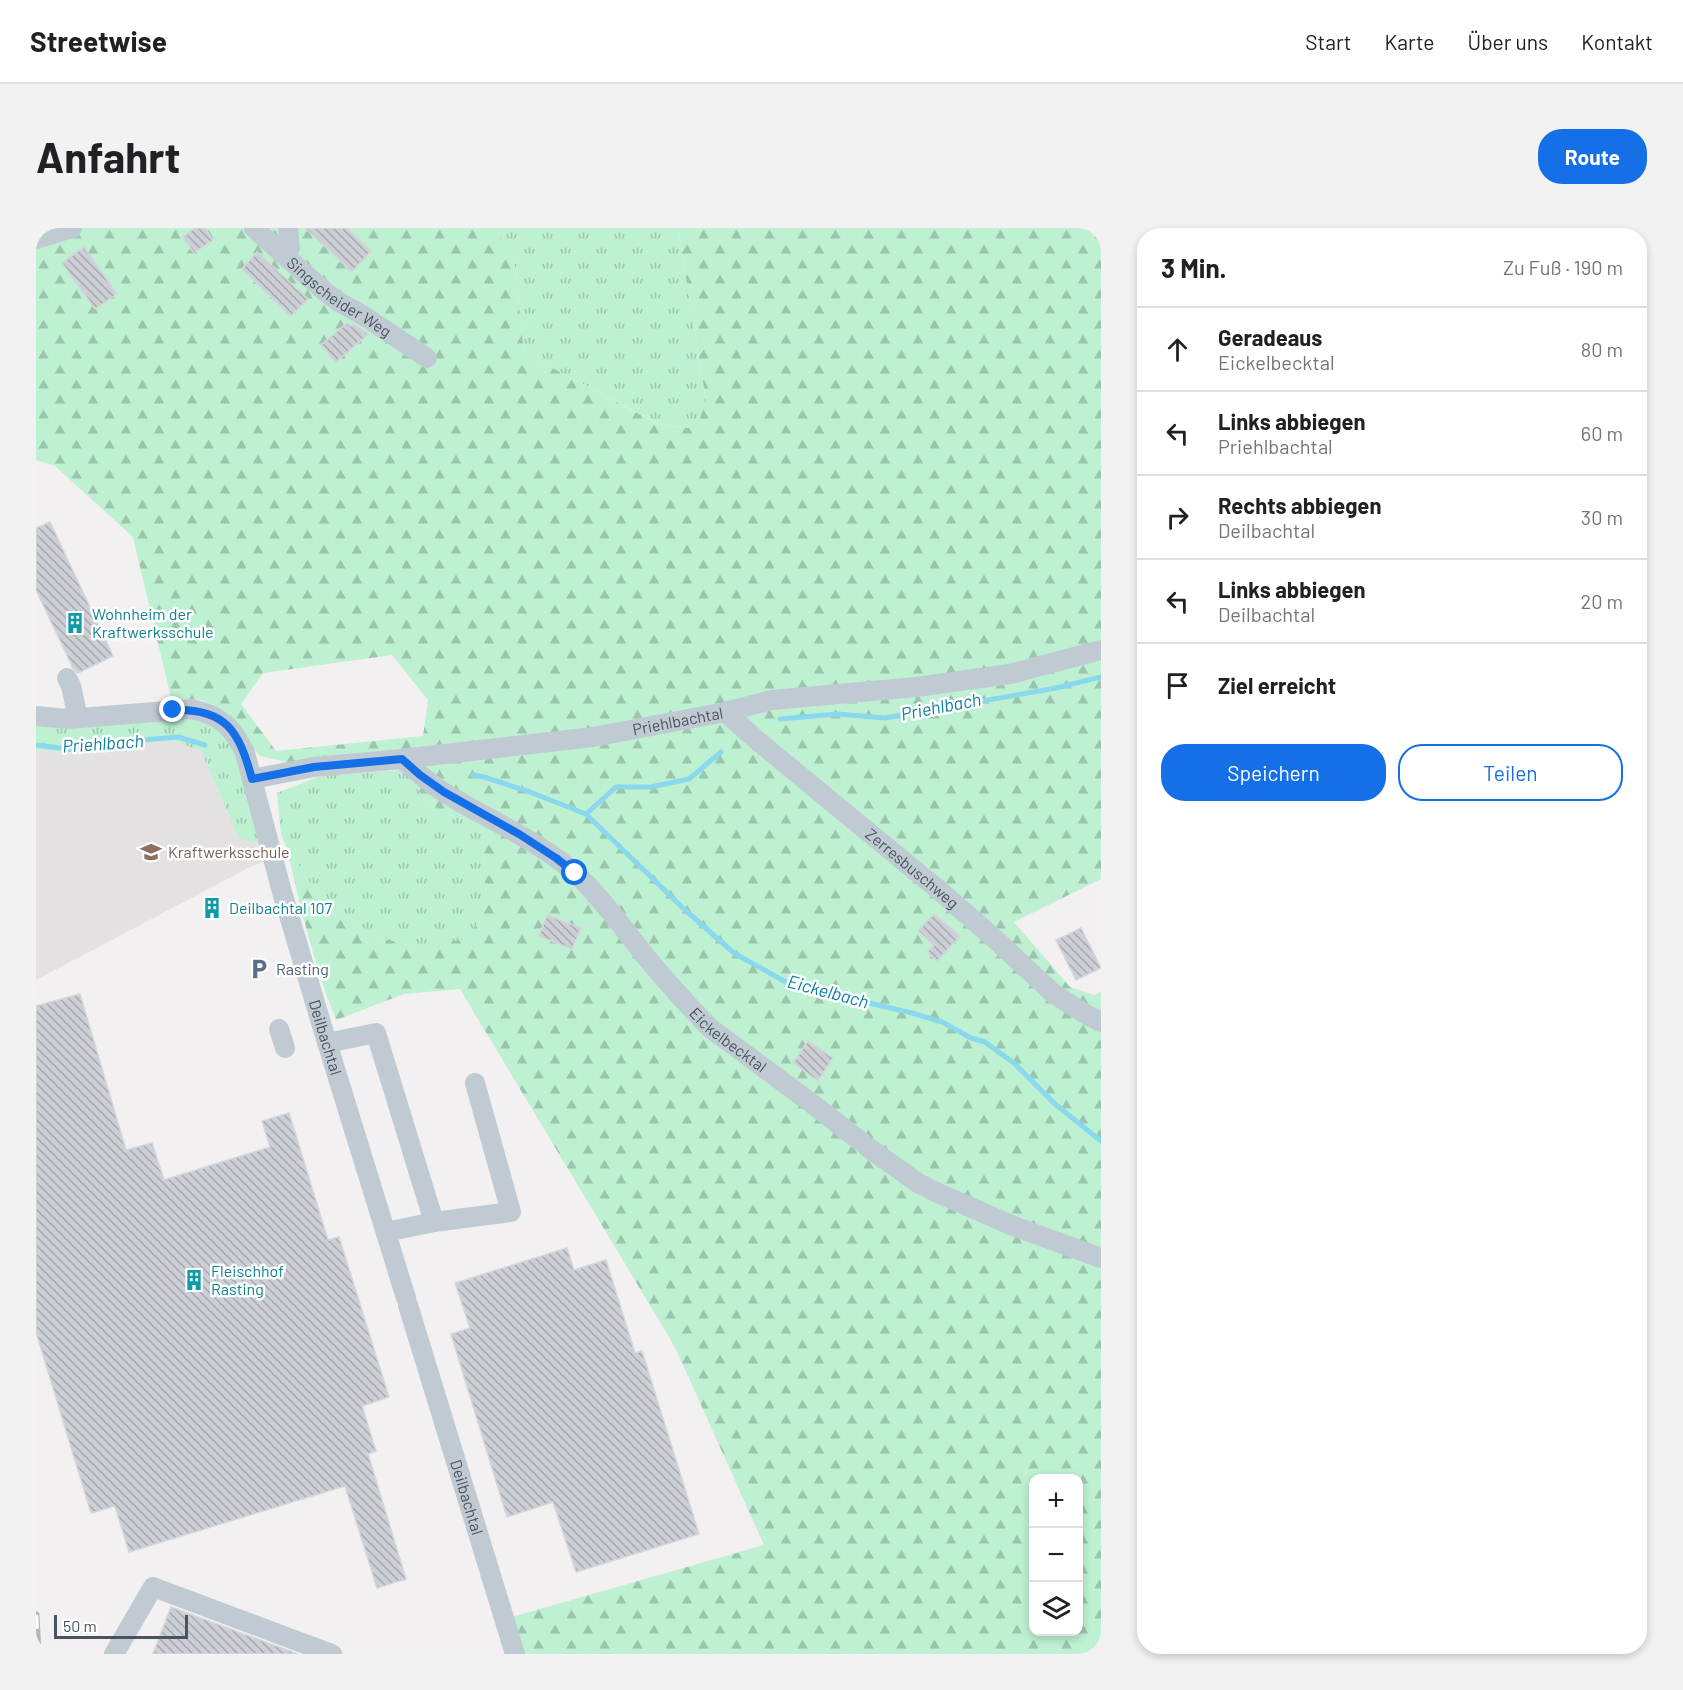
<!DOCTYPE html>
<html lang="de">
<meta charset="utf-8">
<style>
:root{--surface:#fff;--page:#f2f2f2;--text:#202124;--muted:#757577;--line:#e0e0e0;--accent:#156fe7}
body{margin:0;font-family:Barlow,sans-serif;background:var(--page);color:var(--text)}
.controls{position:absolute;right:18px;bottom:18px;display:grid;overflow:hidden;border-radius:12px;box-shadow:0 3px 9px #0003}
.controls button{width:54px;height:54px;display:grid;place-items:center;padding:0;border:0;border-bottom:2px solid var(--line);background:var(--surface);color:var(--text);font:30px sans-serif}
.scale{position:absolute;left:18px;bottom:15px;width:134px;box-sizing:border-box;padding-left:6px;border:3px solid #47535e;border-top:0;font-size:16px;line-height:21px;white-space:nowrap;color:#47535e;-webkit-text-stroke:4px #fff;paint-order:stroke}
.stop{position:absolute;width:18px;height:18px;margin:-14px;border:4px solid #156fe7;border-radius:50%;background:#fff}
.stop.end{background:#156fe7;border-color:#fff;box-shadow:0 2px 6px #0008}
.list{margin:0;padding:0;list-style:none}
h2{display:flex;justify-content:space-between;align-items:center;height:78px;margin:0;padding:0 24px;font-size:26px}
h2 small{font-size:20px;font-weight:400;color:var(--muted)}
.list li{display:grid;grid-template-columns:39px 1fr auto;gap:18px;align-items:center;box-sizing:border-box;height:84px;padding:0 24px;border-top:2px solid var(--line)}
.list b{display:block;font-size:22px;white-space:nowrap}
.list p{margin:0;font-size:20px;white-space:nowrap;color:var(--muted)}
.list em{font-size:20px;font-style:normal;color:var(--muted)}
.actions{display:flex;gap:12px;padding:18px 24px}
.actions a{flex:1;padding:14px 0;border:2px solid var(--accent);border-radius:24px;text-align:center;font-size:21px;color:var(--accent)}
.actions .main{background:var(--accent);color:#fff}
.icon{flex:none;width:33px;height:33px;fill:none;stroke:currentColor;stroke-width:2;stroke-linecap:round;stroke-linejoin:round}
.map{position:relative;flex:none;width:1065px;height:1426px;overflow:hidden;border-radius:24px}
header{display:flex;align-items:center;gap:36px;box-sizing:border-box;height:84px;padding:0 30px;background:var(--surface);border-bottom:2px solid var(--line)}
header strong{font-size:28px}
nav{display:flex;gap:33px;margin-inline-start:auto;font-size:21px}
.intro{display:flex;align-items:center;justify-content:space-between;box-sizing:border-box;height:144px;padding:0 36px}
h1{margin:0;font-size:42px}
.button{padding:15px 27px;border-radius:24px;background:var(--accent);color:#fff;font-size:21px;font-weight:700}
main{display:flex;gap:36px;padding:0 36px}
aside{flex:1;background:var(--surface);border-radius:24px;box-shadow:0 3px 9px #0003}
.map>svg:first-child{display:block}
.education{fill:#e3e1e2}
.grass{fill:url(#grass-tufts)}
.forest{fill:url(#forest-firs);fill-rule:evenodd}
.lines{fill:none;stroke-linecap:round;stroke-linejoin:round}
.stream{stroke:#8ad8ee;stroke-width:5}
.building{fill:url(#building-back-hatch);stroke:#d4d6dc;stroke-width:1.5}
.minor{stroke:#c0cad2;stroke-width:20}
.rail-casing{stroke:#b2b5ba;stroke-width:7}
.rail{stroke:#fff;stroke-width:4.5;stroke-dasharray:14;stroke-linecap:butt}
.route{stroke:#156fe7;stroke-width:8}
.labels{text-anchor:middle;stroke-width:5;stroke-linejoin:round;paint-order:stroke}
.street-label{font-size:16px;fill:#47535e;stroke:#fff}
.culture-label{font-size:16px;fill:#0d838f;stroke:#fff;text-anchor:start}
.education-label{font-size:16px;fill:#785e54;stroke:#fff;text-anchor:start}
.service-label{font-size:16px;fill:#4e5e75;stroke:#fff;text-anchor:start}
.water-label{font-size:18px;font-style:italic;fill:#0a7f9f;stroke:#fff}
</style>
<header>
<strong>Streetwise</strong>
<nav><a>Start</a><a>Karte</a><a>Über uns</a><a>Kontakt</a></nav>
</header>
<div class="intro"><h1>Anfahrt</h1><a class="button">Route</a></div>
<main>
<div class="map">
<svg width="1065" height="1426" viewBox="0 0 1065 1426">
<defs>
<pattern id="grass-tufts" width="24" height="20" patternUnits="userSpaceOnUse" patternTransform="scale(1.5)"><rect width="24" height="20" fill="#bef0d2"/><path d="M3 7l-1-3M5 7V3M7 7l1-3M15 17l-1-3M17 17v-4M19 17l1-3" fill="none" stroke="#9cc5ae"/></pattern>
<pattern id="forest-firs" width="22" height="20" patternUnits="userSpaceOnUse" patternTransform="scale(1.5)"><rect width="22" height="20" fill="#bef0d2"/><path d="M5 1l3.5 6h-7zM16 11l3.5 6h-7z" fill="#9cc5ae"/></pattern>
<pattern id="building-back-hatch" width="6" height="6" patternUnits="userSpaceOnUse" patternTransform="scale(1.5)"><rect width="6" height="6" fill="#cccfd5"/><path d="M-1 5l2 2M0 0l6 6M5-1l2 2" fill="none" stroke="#a7abb0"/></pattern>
</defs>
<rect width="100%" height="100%" fill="#f2f0f0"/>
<polygon class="education" points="133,511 165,523 203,610 225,610 231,633 214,639 0,752 0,521 33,524 80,520"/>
<g class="grass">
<polygon points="459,0 642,0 670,174 661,201 623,196 488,125 478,29"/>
<polygon points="152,486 198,510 225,610 215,615 203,610 165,523 133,511 80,520 33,524 0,521 0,491"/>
<polygon points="364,542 395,577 447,600 450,676 433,711 382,720 336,707 278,660 251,620 245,607 241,565 284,548"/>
</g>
<path class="forest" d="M0 0H459L478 29 488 125 622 196 660 201 670 173 642 0H1065V651L978 694 1034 759 1058 767 1065 764V1426H490L476 1389 728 1317 639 1119 424 761 368 766 300 792C278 737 264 678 251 620L278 660 336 707 382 720 433 710 450 676 447 600 395 577 364 542V525L255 535 224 528 186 486 166 472 135 470 97 309 19 238 0 232ZM356 427 392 472 387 508 240 523 205 476 227 445ZM998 1250H1042V1404H998Z"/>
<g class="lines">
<g class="stream">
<polyline points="744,491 802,486 849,490 1020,460 1065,449"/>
<polyline points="0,517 40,522 83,518 107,512 142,509 169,517"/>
<polyline points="437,547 448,549 494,564 550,586 649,682 698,725 755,757 876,785 906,794 935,810 949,814 979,836 1019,876 1065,913"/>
<polyline points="550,586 580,559 615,559 653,551 685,524"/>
</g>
</g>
<g class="building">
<polygon points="159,0 169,0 177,12 158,25 147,9"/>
<polygon points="269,0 311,0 335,23 316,44"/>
<polygon points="48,19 81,66 59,81 26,35"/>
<polygon points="221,24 272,71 255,88 206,41"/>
<polygon points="311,95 315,98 318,96 332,106 300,134 285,117"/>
<polygon points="14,294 77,428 42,445 37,440 0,362 0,300"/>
<polygon points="898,686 924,708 901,733 891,724 898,717 882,703"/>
<polygon points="511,687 545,700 536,721 503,708"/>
<polygon points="1045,700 1065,740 1040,752 1020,712"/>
<polygon points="44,766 90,922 116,915 128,952 234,919 226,893 253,885 292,1012 303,1009 353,1169 326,1178 340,1223 332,1226 370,1351 341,1360 309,1258 93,1324 79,1278 55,1285 0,1104 0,778"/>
<polygon points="772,813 797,830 782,853 757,835"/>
<polygon points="531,1020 538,1042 570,1032 599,1125 606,1123 663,1306 540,1344 517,1274 471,1289 415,1106 434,1100 419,1055"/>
<polygon points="135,1379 262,1426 117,1426"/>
</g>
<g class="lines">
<g class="minor">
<path id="s1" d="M218 0 287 62 303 74 328 88 391 130"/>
<polyline points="0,11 36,0"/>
<polyline points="238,17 254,20 252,0"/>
<polyline points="31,450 35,458 42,490"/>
<path id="s2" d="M689 484 723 514 904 663 960 712 1018 766 1051 787 1065 794"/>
<path id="s3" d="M0 488 32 491 155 481C184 487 196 498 209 525L246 664 289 808 370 1070"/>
<path id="s4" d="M366 531C379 543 393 555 409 565 452 592 501 611 540 646 562 666 580 691 599 715 622 745 648 773 674 800L774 874 837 923 882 955 902 965 975 997 1065 1030"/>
<path id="s5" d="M216 551 278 539 366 531 557 509 689 484 736 472 880 459 974 446 1065 422"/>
<polyline points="243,801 249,820"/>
<polyline points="291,815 340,805 398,994"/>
<polyline points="350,1004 398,994 475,984 439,855"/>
<path id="s6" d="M372 1077 479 1426"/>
<polyline points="78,1426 117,1359 296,1426"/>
</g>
<defs>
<polyline id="rail" points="0,1387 2,1426"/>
</defs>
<use href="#rail" class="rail-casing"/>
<use href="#rail" class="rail"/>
</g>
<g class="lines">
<path class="route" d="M137 482C190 480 203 503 216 551L278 539 366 531 384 547 408 564 483 606 520 630 539 645"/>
</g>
<defs>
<symbol id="building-bare" viewBox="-9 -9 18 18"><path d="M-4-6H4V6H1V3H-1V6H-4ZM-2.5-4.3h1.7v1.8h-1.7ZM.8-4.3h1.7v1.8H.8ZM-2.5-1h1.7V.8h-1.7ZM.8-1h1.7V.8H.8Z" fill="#0f9aa8" stroke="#fff" stroke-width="2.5" paint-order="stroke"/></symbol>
<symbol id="school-bare" viewBox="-9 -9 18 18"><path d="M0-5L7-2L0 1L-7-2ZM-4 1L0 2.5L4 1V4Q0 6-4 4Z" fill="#8d6e63" stroke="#fff" stroke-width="2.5" paint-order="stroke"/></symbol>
<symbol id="parking-bare" viewBox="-9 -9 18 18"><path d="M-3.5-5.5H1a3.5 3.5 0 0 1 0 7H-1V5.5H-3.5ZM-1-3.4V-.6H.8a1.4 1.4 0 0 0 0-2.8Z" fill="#5c6f8a" stroke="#fff" stroke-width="2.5" paint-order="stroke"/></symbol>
</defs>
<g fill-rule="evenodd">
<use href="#building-bare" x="24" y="380" width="30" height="30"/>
<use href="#school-bare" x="100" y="609" width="30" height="30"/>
<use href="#building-bare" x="161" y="665" width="30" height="30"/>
<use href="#parking-bare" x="208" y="726" width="30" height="30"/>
<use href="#building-bare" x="143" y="1037" width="30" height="30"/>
</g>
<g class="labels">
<g class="street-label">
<text dy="6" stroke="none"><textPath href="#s1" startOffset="110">Singscheider Weg</textPath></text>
<text dy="6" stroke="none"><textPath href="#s5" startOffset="430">Priehlbachtal</textPath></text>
<text dy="6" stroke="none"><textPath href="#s2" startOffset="244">Zerresbuschweg</textPath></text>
<text dy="6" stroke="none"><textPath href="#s3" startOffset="524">Deilbachtal</textPath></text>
<text dy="6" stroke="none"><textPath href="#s4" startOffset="435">Eickelbecktal</textPath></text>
<text dy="6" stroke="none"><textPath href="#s6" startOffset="201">Deilbachtal</textPath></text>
</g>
<g class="culture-label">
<text x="56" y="392">Wohnheim der<tspan x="56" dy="18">Kraftwerksschule</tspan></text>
<text x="193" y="686">Deilbachtal 107</text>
<text x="175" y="1049">Fleischhof<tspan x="175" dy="18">Rasting</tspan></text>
</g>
<g class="education-label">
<text x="132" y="630">Kraftwerksschule</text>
</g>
<g class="service-label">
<text x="240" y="747">Rasting</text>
</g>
<g class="water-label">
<text transform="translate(905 479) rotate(-11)" y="6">Priehlbach</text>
<text transform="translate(67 516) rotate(-4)" y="6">Priehlbach</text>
<text transform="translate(792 764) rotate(15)" y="6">Eickelbach</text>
</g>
</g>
</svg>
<div class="controls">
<button>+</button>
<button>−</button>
<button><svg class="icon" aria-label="layers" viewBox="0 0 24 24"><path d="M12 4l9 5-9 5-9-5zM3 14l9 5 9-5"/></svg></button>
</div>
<div class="scale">50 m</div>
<div class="stop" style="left:539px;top:645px"></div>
<div class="stop end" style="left:137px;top:482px"></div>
</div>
<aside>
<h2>3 Min.<small>Zu Fuß · 190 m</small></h2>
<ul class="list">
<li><svg class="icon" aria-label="ahead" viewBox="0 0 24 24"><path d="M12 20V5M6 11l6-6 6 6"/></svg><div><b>Geradeaus</b><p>Eickelbecktal</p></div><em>80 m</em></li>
<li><svg class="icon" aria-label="left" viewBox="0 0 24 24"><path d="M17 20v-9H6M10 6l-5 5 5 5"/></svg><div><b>Links abbiegen</b><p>Priehlbachtal</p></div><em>60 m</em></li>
<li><svg class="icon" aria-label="right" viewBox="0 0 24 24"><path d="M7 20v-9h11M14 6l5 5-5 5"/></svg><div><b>Rechts abbiegen</b><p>Deilbachtal</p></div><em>30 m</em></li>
<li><svg class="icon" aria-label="left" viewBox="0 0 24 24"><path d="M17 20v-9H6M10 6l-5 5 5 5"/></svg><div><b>Links abbiegen</b><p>Deilbachtal</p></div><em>20 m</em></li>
<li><svg class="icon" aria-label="arrive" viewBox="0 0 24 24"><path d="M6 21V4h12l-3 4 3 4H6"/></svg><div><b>Ziel erreicht</b></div></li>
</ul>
<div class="actions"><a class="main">Speichern</a><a>Teilen</a></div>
</aside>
</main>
